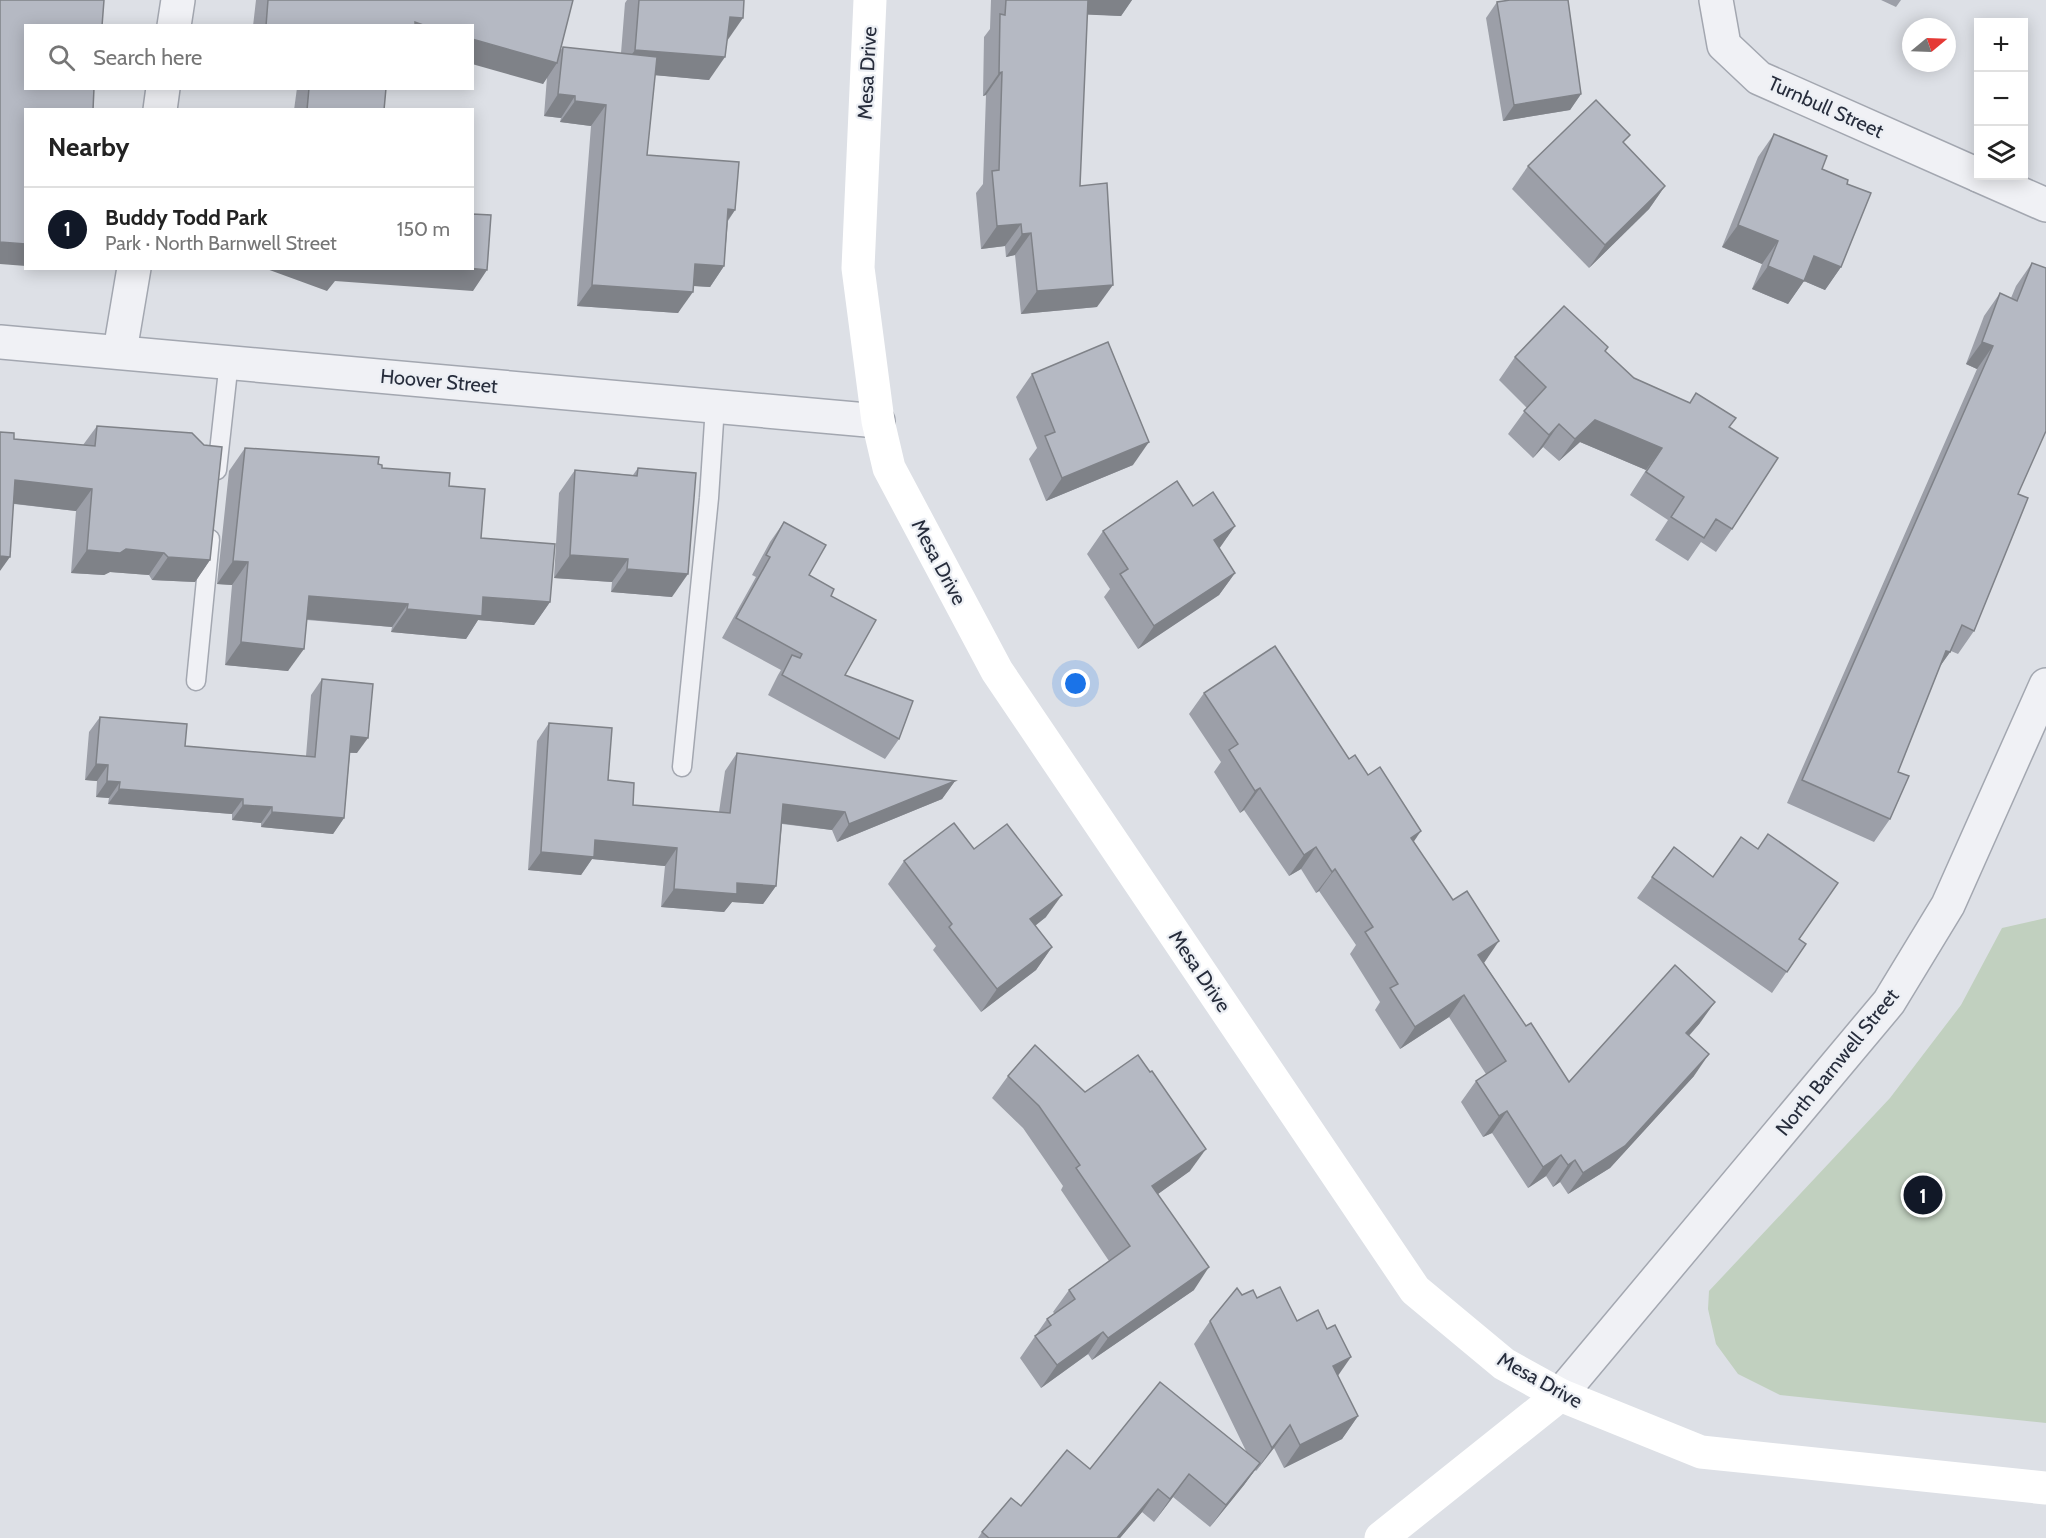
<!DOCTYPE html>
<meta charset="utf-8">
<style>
:root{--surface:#fff;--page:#f6f6f6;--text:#222;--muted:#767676;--line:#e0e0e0;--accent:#111827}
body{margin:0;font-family:Cabin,sans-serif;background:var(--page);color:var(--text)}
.controls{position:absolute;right:18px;top:18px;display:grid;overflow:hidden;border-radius:0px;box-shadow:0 3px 15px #0003}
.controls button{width:54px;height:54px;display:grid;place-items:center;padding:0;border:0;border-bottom:2px solid var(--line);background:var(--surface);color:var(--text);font:30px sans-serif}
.compass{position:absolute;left:1902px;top:18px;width:54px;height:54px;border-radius:50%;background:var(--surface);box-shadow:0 3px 15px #0003;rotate:71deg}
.you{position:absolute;left:1076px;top:684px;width:21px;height:21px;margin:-15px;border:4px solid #fff;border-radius:50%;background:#1a73e8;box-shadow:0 0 0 9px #1a73e833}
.badge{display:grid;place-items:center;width:39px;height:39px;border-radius:50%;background:var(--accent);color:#fff;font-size:20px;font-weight:700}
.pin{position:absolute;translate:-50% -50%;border:3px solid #fff;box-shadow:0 2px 6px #0006}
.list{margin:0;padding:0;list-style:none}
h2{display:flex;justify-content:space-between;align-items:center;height:78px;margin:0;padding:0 24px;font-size:26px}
h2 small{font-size:20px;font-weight:400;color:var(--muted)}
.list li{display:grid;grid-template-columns:39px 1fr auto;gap:18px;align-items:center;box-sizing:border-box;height:84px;padding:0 24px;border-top:2px solid var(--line)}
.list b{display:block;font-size:22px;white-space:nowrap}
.list p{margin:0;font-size:20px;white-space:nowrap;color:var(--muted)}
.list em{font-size:20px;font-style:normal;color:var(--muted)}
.icon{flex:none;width:33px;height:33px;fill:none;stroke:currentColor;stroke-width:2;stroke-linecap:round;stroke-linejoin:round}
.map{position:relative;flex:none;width:2046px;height:1538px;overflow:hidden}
.search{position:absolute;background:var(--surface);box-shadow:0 3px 15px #0003;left:24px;top:24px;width:450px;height:66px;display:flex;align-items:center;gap:15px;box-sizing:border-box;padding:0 21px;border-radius:0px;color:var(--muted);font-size:22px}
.panel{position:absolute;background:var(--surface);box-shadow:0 3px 15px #0003;left:24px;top:108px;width:450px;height:162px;border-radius:0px}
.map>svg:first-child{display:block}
.green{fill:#c1d0bf}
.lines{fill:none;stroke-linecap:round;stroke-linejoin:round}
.lane-casing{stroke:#a3a7b0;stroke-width:21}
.street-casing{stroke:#a3a7b0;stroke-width:36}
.lane{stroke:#f0f1f5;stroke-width:18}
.street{stroke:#f0f1f5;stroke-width:33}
.secondary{stroke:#fff;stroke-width:33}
.wall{fill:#9c9fa8}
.shaded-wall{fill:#7f8288}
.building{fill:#b5b9c3;stroke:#7f8288;stroke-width:1.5}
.labels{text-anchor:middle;stroke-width:4.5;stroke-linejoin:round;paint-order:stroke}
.street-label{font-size:20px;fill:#272d3c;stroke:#eceff4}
</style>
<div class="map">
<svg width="2046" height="1538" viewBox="0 0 2046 1538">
<rect width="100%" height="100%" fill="#dde0e6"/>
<polygon class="green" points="2046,918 2046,1423 1780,1395 1738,1374 1716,1344 1708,1309 1709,1291 1890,1098 1961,1005 2002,928"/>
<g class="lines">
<defs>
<g id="lane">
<polyline points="217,470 229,361"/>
<polyline points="196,681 210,539"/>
<polyline points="682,767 709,498 715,406"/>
</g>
<g id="street">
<polyline points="1716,0 1724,45 1759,78 1978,175"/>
<polyline points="174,26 178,0"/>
<polyline points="160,110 163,88"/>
<polyline points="1980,176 2046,205"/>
<polyline points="0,342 878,421"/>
<polyline points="120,351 134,268"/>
<polyline points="1560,1395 1889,1002 1948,905 2046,685"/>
</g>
</defs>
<use href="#lane" class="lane-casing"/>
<use href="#street" class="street-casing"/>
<use href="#lane" class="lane"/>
<use href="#street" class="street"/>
<g class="secondary">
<polyline points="870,0 858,268 878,421 889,468 997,671 1415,1290 1504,1364 1560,1395 1701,1452 2046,1488"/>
<polyline points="1381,1538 1560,1395"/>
</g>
</g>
<g class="wall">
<polygon points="256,0 573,0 560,51 563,47 621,53 625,3 627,0 744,0 709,80 655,75 647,155 735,210 728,221 724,266 710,287 693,286 678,313 577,306 591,126 560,122 561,118 544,116 547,77 543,84 472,26 253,26"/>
<polygon points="991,0 1132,0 1121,16 1087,14 1080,186 1097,307 1021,314 1015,255 1006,257 1005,246 981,249 976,193 983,184 986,95 983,96 984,37 990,29"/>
<polygon points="1881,0 1901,0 1896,7"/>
<polygon points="1497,2 1581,94 1570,110 1503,121 1486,18"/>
<polygon points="297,88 386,88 384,110 294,110"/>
<polygon points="1774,134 1822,169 1847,184 1841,267 1825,290 1804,281 1788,304 1752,289 1762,264 1722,247 1758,157"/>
<polygon points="1624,144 1665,186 1649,209 1589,268 1512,189 1528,166"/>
<polygon points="2032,263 2018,494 1974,631 1958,654 1951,651 1940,666 1898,772 1890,819 1874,842 1787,803 1977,369 1966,364 1984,316 2000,293 2011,298 2016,286"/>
<polygon points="1605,351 1634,378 1690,403 1696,393 1729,427 1732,529 1716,552 1701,542 1688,561 1655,540 1668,520 1630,495 1646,470 1580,442 1559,461 1543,447 1533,458 1508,434 1527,408 1499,380 1515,357"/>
<polygon points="1032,374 1133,465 1046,501 1029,459 1037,448 1016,397"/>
<polygon points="97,426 210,560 195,582 152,580 149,575 110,572 104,575 71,573 76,511 14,504 14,439 83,445"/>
<polygon points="245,448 378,464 382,468 449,486 481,538 550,602 534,625 478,620 466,639 391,632 392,627 307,620 288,671 225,665 232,585 217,584 229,471"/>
<polygon points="638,468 672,597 611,592 612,582 554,578 559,493 575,470 633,475"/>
<polygon points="1193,506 1235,526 1219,548 1235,573 1219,595 1138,649 1104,597 1110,589 1087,554 1103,531"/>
<polygon points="784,522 809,575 831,596 845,675 899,739 885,759 768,695 778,675 781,670 722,638 756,577 752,575 770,542"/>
<polygon points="322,679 357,753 350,753 344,818 333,834 261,827 261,823 232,820 232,814 108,804 109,798 96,797 97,781 85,780 89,732 100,717 185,746 306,756 311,695"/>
<polygon points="1204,693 1349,759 1413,842 1484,963 1526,1026 1569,1082 1700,1023 1689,1036 1694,1076 1610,1168 1568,1194 1560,1182 1553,1187 1546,1176 1528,1188 1492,1133 1483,1137 1461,1102 1476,1081 1486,1074 1449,1017 1400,1049 1375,1010 1380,1002 1350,954 1356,945 1319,891 1316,893 1301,869 1289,876 1244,810 1240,813 1214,772 1221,762 1189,714"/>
<polygon points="549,723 633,805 719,812 725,771 737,753 955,781 942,799 837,842 832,830 782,824 776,886 763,904 732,902 724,912 661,907 665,866 592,859 581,875 528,870 537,741"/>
<polygon points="1674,847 1713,877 1806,944 1772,993 1637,898"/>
<polygon points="974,849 1046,917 1035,926 1052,947 1036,970 981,1012 933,950 936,946 888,884 904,861"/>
<polygon points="1008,1076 1085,1092 1190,1171 1158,1194 1194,1290 1092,1360 1088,1354 1041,1388 1020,1358 1047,1319 1055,1314 1053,1312 1069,1290 1109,1261 1061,1190 1063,1186 1023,1128 992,1098"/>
<polygon points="1242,1295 1257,1298 1297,1321 1337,1376 1358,1416 1342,1439 1284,1468 1274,1448 1256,1471 1255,1470 1244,1485 1210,1527 1173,1497 1154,1522 1142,1512 1120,1538 978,1538 982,1532 1021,1506 1090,1469 1246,1451 1194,1344 1210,1321"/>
</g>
<g class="shaded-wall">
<polygon points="1082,0 1132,0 1121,16 1072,14"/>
<polygon points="730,17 743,18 727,41"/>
<polygon points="415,22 426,26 413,26"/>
<polygon points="472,39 557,63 543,84 472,64"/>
<polygon points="635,50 725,57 709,80 619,72"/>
<polygon points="1002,72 986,95 983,96 999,73"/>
<polygon points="558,94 575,96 561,118 544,116"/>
<polygon points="1581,94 1570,110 1503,121 1514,105"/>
<polygon points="575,101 606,105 591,126 560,122"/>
<polygon points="1665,186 1649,209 1589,268 1605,245"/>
<polygon points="728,209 735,210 720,231"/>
<polygon points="1021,224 1005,246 981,249 997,226"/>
<polygon points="1738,225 1778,241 1762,264 1722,247"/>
<polygon points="1031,233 1015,255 1006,257 1022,234"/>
<polygon points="0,242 26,244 26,266 0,264"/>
<polygon points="1814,256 1841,267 1825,290 1804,281 1788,304 1752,289 1768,266"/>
<polygon points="695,264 724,266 710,287 680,285"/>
<polygon points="264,268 468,268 487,270 473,291 335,281 327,291"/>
<polygon points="592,285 693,292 678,313 577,306"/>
<polygon points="1113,285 1097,307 1021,314 1037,291"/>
<polygon points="1982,342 1993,346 1977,369 1966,364"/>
<polygon points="1595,420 1662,448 1646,470 1580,442 1559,461 1575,439"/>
<polygon points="1559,424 1543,447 1533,458 1549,435"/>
<polygon points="1149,442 1133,465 1046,501 1062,478"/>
<polygon points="15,480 92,489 76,511 0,502"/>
<polygon points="1235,526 1219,549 1214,540"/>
<polygon points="126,549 164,553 149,575 110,572 104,575 71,573 87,550"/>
<polygon points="570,555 628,559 612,582 554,578"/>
<polygon points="1,556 10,557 0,571"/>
<polygon points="168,557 210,560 195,582 152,580"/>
<polygon points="233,561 248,562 232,585 217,584"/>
<polygon points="627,569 688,574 672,597 611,592"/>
<polygon points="1235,573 1219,595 1138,649 1154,626"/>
<polygon points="309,596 408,604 392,627 293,618"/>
<polygon points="483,597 550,602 534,625 478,620 466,639 391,632 407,609"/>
<polygon points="241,642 304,649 288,671 225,665"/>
<polygon points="1946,651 1950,652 1934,675"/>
<polygon points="351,736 368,738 357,753 340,752"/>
<polygon points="96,764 108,765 97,781 85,780"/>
<polygon points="107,781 120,782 109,798 96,797"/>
<polygon points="955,781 942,799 837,842 849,824"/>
<polygon points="1260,788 1244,810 1240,813 1255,791"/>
<polygon points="119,789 243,799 232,814 108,804"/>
<polygon points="783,804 845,812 832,830 771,822"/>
<polygon points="243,805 272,807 261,823 232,820"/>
<polygon points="272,812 344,818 333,834 261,827"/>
<polygon points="1421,831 1406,853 1411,838"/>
<polygon points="595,840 677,848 665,866 592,859 581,875 528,870 541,852"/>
<polygon points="1316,847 1301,869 1289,876 1304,855"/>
<polygon points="1335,869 1319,891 1316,893 1332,872"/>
<polygon points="737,883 776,886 763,904 732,902 724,912 661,907 674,889"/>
<polygon points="1062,895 1046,917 1014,942 1030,919"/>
<polygon points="1499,941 1484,963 1463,977 1478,955"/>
<polygon points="1052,947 1036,970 981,1012 997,989"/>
<polygon points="1464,995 1449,1017 1400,1049 1415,1027"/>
<polygon points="1715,1002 1700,1023 1671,1055 1686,1033"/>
<polygon points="1709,1054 1694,1076 1610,1168 1568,1194 1583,1173"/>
<polygon points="1507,1111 1492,1133 1483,1137 1499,1116"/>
<polygon points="1206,1149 1190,1171 1137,1209 1152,1186"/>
<polygon points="1561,1155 1546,1176 1528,1188 1543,1167"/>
<polygon points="1575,1160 1560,1182 1553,1187 1568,1165"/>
<polygon points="1209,1267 1194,1290 1092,1360 1108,1338"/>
<polygon points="1103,1332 1088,1354 1041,1388 1057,1365"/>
<polygon points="1351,1357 1335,1380 1333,1366"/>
<polygon points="1358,1416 1342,1439 1284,1468 1300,1445"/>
<polygon points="1290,1425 1274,1448 1256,1471 1272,1448"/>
<polygon points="1260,1463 1244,1485 1210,1527 1226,1505"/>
<polygon points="1189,1474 1173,1497 1154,1522 1170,1499"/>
<polygon points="1158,1489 1142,1512 1120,1538 1117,1538"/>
</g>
<g class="building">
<polygon points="0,0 104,0 102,26 26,26 26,88 94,88 93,110 26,110 26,244 0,242"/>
<polygon points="268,0 573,0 557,63 472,39 472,26 426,26 415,22 415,26 266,26"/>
<polygon points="639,0 744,0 743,18 730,17 725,57 635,50"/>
<polygon points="1006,0 1088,0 1080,186 1107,183 1113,285 1037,291 1031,233 1022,234 1021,224 997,226 992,171 999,170 1002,72 999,73 1000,14 1005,15"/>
<polygon points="1510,0 1568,0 1581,94 1514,105 1497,2"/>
<polygon points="563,47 657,57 647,155 739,162 735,210 728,209 724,266 695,264 693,292 592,285 606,105 575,101 575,96 558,94"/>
<polygon points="309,88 386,88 384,110 307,110"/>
<polygon points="1596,100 1630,135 1623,142 1665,186 1605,245 1528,166"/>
<polygon points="1774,134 1827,156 1822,169 1848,180 1847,184 1871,193 1841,267 1814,256 1804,281 1768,266 1778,241 1738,225"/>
<polygon points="472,214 491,215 487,270 468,268 472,268"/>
<polygon points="2032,263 2046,268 2046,431 2018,494 2028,498 1974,631 1962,625 1950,652 1946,651 1898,772 1909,776 1890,819 1802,780 1993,346 1982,342 2000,293 2017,301"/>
<polygon points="1564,306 1608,347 1605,351 1634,378 1690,403 1696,393 1736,418 1729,427 1778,458 1732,529 1716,519 1704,538 1671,517 1684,497 1646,472 1662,448 1595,420 1575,439 1559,424 1549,435 1524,411 1546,387 1515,357"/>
<polygon points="1108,342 1149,442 1062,478 1045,436 1055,432 1032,374"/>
<polygon points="97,426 192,433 204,445 222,447 210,560 168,557 164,553 126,549 120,553 87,550 92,489 15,480 10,557 1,556 0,570 0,432 14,433 14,439 95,446"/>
<polygon points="245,448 379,457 378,464 382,465 382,468 450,473 449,486 485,489 481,538 555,544 550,602 483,597 482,616 407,609 408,604 309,596 304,649 241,642 248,562 233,561"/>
<polygon points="638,468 696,473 688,574 627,569 628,559 570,555 575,470 637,476"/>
<polygon points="1177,481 1193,506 1213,492 1235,526 1214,540 1235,573 1154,626 1120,574 1128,569 1103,531"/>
<polygon points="784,522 826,545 809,575 834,589 831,596 876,620 845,675 913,701 899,739 782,675 792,655 800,658 802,654 736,618 770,557 766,555"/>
<polygon points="1275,646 1349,759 1355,755 1368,775 1380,767 1421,831 1411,838 1453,900 1467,891 1499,941 1478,955 1526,1026 1531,1023 1569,1082 1675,965 1715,1002 1686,1033 1709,1054 1625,1146 1583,1173 1575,1160 1568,1165 1561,1155 1543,1167 1507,1111 1499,1116 1476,1081 1506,1061 1464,995 1415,1027 1390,988 1398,984 1365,932 1373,927 1335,869 1332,872 1316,847 1304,855 1260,788 1255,791 1229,750 1238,744 1204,693"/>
<polygon points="322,679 373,684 368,738 351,736 344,818 272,812 272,807 243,805 243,799 119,789 120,782 107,781 108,765 96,764 100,717 187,724 185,746 315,757"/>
<polygon points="549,723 612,728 608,780 634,783 633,805 730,813 737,753 955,781 849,824 845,812 783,804 776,886 737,883 737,894 674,889 677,848 595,840 594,857 541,852"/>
<polygon points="954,823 974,849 1007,824 1062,895 1030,919 1052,947 997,989 949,927 952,924 904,861"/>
<polygon points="1768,834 1838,883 1799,939 1806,944 1787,972 1652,877 1674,847 1713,877 1741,837 1758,849"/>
<polygon points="1035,1045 1085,1092 1138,1055 1150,1072 1152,1071 1206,1149 1152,1186 1209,1267 1108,1338 1103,1332 1057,1365 1035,1336 1051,1325 1047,1319 1075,1299 1069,1290 1130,1246 1076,1168 1080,1165 1039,1106 1008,1076"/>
<polygon points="1280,1287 1297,1321 1318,1310 1327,1329 1335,1325 1351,1357 1333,1366 1358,1416 1300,1445 1290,1425 1272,1448 1210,1321 1237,1288 1242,1295 1253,1290 1257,1298"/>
<polygon points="1160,1382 1260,1463 1226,1505 1189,1474 1170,1499 1158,1489 1117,1538 989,1538 982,1532 1011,1498 1021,1506 1067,1450 1090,1469"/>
</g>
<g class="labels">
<g class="street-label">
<text transform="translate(867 73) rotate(-87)" y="7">Mesa Drive</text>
<text transform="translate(1826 107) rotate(24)" y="7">Turnbull Street</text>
<text transform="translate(439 381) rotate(5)" y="7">Hoover Street</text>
<text transform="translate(939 562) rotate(62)" y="7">Mesa Drive</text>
<text transform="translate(1200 971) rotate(56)" y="7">Mesa Drive</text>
<text transform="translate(1837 1062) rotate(-51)" y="7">North Barnwell Street</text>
<text transform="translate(1540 1380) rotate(29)" y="7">Mesa Drive</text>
</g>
</g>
</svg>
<div class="controls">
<button>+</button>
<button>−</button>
<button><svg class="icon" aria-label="layers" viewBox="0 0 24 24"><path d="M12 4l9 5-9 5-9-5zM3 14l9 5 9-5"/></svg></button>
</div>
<svg class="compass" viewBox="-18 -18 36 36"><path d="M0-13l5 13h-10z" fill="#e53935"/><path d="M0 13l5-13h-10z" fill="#767676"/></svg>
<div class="you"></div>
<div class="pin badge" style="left:1923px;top:1195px">1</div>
<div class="search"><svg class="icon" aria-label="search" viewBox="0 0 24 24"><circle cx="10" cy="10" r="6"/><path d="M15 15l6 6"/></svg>Search here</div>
<section class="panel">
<h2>Nearby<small></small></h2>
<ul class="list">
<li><span class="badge">1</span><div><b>Buddy Todd Park</b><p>Park · North Barnwell Street</p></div><em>150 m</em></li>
</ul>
</section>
</div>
